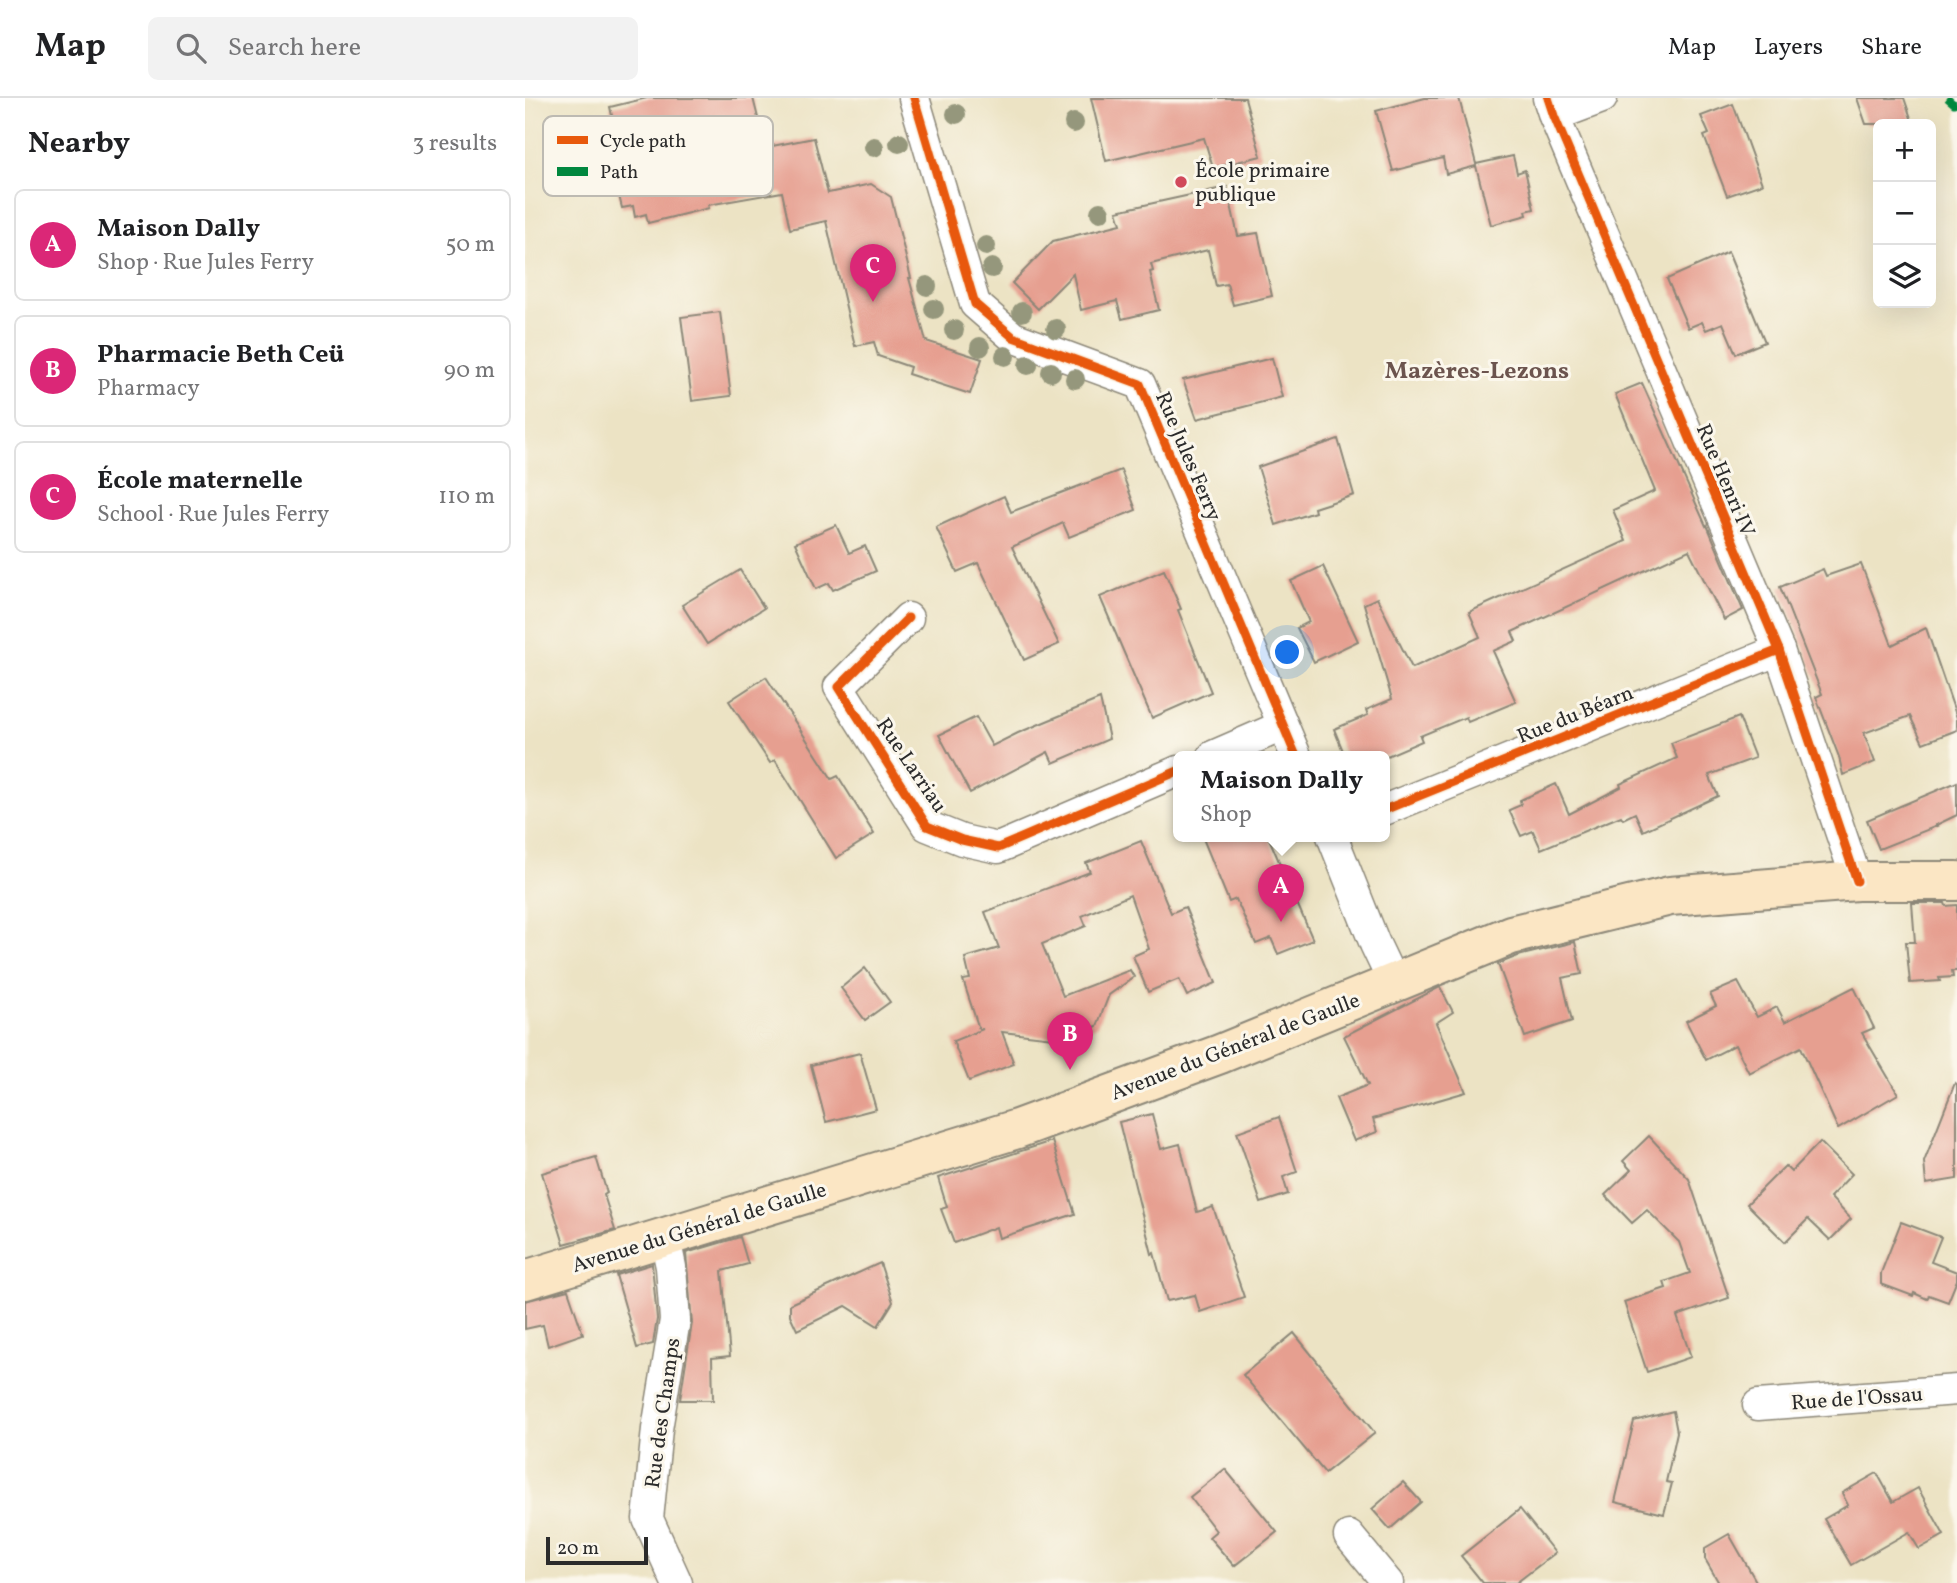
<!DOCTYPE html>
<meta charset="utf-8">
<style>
:root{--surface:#fff;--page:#f2f2f2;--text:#202124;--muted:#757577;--line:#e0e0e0;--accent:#db2777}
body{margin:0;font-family:Vollkorn,serif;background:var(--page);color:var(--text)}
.controls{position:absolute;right:21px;top:21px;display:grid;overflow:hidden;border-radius:10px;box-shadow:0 7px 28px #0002}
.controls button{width:63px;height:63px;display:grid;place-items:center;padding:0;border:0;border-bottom:2px solid var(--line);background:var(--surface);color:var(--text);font:35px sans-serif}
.scale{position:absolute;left:21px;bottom:18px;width:102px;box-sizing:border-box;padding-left:7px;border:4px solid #2b2b2b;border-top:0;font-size:19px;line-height:24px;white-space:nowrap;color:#2b2b2b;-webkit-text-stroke:5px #fbf7ec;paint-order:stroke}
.you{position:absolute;left:763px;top:555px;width:24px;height:24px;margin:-18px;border:5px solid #fff;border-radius:50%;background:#1a73e8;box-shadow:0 0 0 10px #1a73e833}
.badge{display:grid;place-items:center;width:46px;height:46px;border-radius:50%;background:var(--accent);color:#fff;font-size:23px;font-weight:700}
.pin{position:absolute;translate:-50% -58px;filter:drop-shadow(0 2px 4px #0008)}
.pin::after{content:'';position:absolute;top:37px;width:24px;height:21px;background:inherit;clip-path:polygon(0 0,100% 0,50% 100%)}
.popup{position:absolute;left:648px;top:653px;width:217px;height:91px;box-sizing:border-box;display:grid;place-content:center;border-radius:10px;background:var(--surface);filter:drop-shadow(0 2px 5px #0005);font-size:23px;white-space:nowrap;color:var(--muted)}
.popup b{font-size:26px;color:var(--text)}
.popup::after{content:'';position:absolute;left:50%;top:100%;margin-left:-14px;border:14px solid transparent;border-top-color:var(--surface)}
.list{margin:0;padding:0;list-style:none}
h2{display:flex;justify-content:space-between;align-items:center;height:91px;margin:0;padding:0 28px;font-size:30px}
h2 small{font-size:23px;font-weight:400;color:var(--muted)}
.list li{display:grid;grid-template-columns:46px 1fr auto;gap:21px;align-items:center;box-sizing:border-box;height:112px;margin:0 14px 14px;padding:0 14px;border:2px solid var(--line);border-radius:10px}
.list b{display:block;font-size:26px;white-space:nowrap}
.list p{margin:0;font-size:23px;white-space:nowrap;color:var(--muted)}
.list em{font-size:23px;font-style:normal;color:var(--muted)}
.icon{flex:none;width:38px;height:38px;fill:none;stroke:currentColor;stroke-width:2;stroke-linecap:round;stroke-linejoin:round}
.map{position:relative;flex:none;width:1432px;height:1485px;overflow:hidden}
header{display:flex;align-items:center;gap:42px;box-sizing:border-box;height:98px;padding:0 35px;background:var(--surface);border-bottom:2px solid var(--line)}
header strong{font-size:33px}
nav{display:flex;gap:38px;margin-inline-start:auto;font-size:24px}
.search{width:490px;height:63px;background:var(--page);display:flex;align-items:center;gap:18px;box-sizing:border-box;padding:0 24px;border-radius:10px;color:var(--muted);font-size:26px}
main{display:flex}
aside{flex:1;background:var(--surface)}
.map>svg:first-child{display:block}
.building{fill:#e69f90}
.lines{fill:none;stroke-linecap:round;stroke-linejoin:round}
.minor-casing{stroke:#8c8778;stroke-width:33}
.secondary-casing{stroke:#8c8778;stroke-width:42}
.minor{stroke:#fff;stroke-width:30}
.secondary{stroke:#fbe6c4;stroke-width:38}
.quiet{stroke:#00873e;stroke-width:7;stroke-dasharray:14 7;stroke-linecap:butt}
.cycleway-casing{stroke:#fbf7ec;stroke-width:13}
.cycleway{stroke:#e8590c;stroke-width:9}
.tree{fill:#95977b}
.poi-dot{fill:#d1495b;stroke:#fbf7ec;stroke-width:2.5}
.labels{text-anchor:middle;stroke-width:6;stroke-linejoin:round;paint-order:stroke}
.poi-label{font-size:21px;fill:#2b2b2b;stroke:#fbf7ec;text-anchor:start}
.street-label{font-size:21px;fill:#2b2b2b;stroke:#fbf7ec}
.quarter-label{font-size:24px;font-weight:bold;fill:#6c544e;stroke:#fbf7ec}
.key{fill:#fbf7ec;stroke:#bdbab2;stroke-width:2}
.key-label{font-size:19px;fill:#2b2b2b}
</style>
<header>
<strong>Map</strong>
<div class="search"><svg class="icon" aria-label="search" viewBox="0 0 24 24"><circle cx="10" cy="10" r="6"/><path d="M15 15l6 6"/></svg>Search here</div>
<nav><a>Map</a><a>Layers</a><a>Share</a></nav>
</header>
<main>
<aside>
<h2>Nearby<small>3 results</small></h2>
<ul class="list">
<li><span class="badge">A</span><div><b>Maison Dally</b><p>Shop · Rue Jules Ferry</p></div><em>50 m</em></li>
<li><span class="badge">B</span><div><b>Pharmacie Beth Ceü</b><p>Pharmacy</p></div><em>90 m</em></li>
<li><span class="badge">C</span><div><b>École maternelle</b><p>School · Rue Jules Ferry</p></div><em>110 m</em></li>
</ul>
</aside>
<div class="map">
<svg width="1432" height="1485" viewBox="0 0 1432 1485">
<rect width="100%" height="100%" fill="#fbf7ec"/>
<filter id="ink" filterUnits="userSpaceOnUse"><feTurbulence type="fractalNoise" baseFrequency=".0143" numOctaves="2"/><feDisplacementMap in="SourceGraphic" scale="14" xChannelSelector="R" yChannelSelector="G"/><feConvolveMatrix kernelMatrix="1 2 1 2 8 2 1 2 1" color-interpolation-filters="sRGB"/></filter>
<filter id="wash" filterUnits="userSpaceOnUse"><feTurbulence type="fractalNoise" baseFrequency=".00686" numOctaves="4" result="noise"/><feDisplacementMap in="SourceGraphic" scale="28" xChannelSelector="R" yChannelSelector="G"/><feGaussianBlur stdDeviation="1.57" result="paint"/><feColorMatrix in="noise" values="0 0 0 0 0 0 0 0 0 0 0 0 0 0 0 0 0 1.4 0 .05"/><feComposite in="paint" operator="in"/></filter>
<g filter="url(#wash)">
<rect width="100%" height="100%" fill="#ece3c4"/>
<g id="blocks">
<g class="building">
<polygon points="122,0 228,0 239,44 246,43 247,48 289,40 303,95 346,86 366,99 386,180 384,180 401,243 457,261 445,296 383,276 385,269 353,258 349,244 330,248 301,123 265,131 257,94 183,107 184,110 123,125 121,116 110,119 108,108 97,110 88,73 99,70 85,9"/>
<polygon points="566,0 720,0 736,58 688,70 679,40 581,63"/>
<polygon points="900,0 934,0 951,66 988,58 992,75 1000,72 1009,111 1001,113 1002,117 966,127 951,68 921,76 918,60 868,73 851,13"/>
<polygon points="1332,0 1379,0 1388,26 1341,26"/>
<polygon points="1208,6 1237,86 1202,98 1179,38 1184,36 1176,18"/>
<polygon points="702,89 713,138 733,135 747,198 708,207 702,186 691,188 683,152 626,166 628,173 625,174 634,212 597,221 592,203 556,212 548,176 513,211 487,185 528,143 596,126 592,113"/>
<polygon points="1203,154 1240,244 1211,256 1198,225 1181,232 1177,224 1163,230 1142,181"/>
<polygon points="195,214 206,298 167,303 156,219"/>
<polygon points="747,260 757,299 672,321 658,282"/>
<polygon points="1117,285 1181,428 1182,427 1218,512 1199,522 1164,452 987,534 991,543 968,553 991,604 943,624 941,619 895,638 897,643 862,658 820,658 809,631 843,617 841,612 867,601 839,506 852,500 887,570 955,539 944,514 1101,443 1088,412 1130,393 1090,296"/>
<polygon points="813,341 829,397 789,410 790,414 751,427 733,369"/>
<polygon points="596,372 611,412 544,439 538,425 487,449 534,546 499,562 453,465 432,474 411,429 479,398 486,414"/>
<polygon points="311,427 324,455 340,448 351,473 308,492 304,485 291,491 270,445"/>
<polygon points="1336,466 1367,547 1401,530 1432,620 1432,632 1398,645 1385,618 1339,635 1350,664 1318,677 1314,659 1291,599 1297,596 1255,489 1298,471 1301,478"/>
<polygon points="798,468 833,543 789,564 772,530 784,524 766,483"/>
<polygon points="215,472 239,510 182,546 157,507"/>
<polygon points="639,472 656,511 653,512 686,594 627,620 575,499"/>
<polygon points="241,579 307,681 313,678 349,736 311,760 250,662 245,665 204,603"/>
<polygon points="575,601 584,641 528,665 523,654 445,695 414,637 451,619 467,648 493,635"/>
<polygon points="1214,619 1230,660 1184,677 1193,698 1118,733 1110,715 1098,721 1096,718 1016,751 1008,733 996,738 984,712 996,707 995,702 1031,686 1044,716 1096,689 1095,686 1152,660 1146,645"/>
<polygon points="1432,684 1432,717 1411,727 1412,728 1354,751 1342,722"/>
<polygon points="677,738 743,738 788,842 753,856 746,840 731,846 711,801 704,804"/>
<polygon points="616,743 646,815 660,809 691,885 662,898 654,881 623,894 608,858 624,851 605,797 557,818 561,828 517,846 538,898 605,872 609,879 584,897 572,928 552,937 547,926 528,940 477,934 489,966 444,983 428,943 458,931 454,931 438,882 445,881 440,860 474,850 460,814 565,774 561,765"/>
<polygon points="1387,805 1420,805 1421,808 1432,807 1432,873 1427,873 1428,879 1414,880 1415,883 1385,885 1381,844 1390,844"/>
<polygon points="1050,844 1057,876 1037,880 1047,923 1000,939 973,866 993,858"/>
<polygon points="340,870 365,904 340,922 316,890"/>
<polygon points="1213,884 1232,919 1252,909 1260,924 1329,889 1349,930 1337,935 1373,996 1313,1031 1276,949 1224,975 1210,947 1181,962 1161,923 1191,908 1185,896"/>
<polygon points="915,889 928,914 911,925 941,994 848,1021 852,1034 829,1043 811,1000 843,987 819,938"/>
<polygon points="335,955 351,1011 301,1024 286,967"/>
<polygon points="1430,985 1432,986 1432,1081 1401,1086 1399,1064"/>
<polygon points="627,1016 636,1051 655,1046 672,1114 688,1109 719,1199 675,1214 670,1197 642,1203 629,1155 627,1156 594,1024"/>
<polygon points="754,1019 772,1074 758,1079 763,1096 736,1105 712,1034"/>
<polygon points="1124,1038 1164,1081 1204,1200 1152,1218 1166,1259 1122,1274 1099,1204 1141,1190 1139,1184 1165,1175 1154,1144 1122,1112 1107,1125 1080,1097 1106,1072 1098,1063"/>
<polygon points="527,1043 550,1116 474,1140 471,1129 429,1145 416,1111 422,1109 413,1080"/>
<polygon points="1295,1044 1327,1076 1305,1099 1326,1121 1305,1142 1283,1121 1260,1144 1222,1106 1260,1068 1266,1074"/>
<polygon points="71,1059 82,1095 79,1097 90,1132 39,1146 17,1075"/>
<polygon points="1376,1124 1416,1139 1406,1164 1432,1174 1432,1182 1423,1204 1404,1197 1402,1201 1389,1195 1388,1198 1356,1186 1356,1175"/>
<polygon points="215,1139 223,1166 197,1173 205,1258 187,1260 188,1302 155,1302 167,1225 161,1155"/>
<polygon points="355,1165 368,1204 353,1228 321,1208 272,1232 265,1217 265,1206"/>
<polygon points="127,1166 132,1221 128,1246 112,1250 91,1177"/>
<polygon points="43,1192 58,1236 23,1248 18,1227 0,1231 0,1203"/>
<polygon points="769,1235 850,1335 800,1375 718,1277"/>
<polygon points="1148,1313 1152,1334 1141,1384 1147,1385 1139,1416 1090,1404 1109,1323"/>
<polygon points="700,1371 752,1434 709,1468 684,1439 691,1433 665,1399"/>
<polygon points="1352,1375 1368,1404 1393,1390 1419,1437 1394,1451 1384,1434 1326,1467 1299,1421 1323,1407 1317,1395"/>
<polygon points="878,1384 896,1404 865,1431 847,1411"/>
<polygon points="995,1411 1030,1455 991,1485 958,1485 936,1458"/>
<polygon points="1204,1436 1232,1485 1194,1485 1180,1461 1180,1450"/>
</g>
</g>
</g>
<g filter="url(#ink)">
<use href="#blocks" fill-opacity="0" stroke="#8c8778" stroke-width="2"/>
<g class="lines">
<defs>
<g id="minor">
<polyline points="389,0 450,206 488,239 615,286 771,658"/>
<polyline points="1023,0 1029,18 1254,552 1332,783"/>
<polyline points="1029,18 1077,0"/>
<polyline points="383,520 314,589 402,728 437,742 473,750 653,673"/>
<polyline points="688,658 757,628"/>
<polyline points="859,712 1254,552"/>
<polyline points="807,738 850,846 869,886"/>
<polyline points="140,1140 146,1169 150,1222 132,1331 123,1421 152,1485"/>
<polyline points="1233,1307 1432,1292"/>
<polyline points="824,1438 863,1485"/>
</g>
<polyline id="secondary" points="0,1182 492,1031 695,956 986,837 1145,798 1332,783 1432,783"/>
</defs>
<use href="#minor" class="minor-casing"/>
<use href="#secondary" class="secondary-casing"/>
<use href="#minor" class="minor"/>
<use href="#secondary" class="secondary"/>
<polyline class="quiet" points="1422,0 1429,6 1432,5"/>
<defs>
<g id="cycleway">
<polyline points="389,0 450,206 488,239 615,286 771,658"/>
<polyline points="1023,0 1029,18 1254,552 1332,783"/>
<polyline points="383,520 314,589 402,728 437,742 473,750 653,673"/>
<polyline points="859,712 1254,552"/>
</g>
</defs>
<use href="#cycleway" class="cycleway-casing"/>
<use href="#cycleway" class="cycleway"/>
</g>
<g class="tree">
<circle cx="431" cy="16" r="10"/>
<circle cx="549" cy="25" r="10"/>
<circle cx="374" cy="45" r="10"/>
<circle cx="349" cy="49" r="10"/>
<circle cx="575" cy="114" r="10"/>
<circle cx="461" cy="148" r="10"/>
<circle cx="467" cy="170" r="10"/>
<circle cx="402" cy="188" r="10"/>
<circle cx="409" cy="211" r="10"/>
<circle cx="497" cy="214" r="10"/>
<circle cx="531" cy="231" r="10"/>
<circle cx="429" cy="232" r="10"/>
<circle cx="455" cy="249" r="10"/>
<circle cx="480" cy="258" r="10"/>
<circle cx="503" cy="267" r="10"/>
<circle cx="526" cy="274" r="10"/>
<circle cx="550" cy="281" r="10"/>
</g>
</g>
<circle class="poi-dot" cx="656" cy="84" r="7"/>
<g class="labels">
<g class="poi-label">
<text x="670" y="79">École primaire<tspan x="670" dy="24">publique</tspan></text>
</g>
<g class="street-label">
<text transform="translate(664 358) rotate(67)" y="7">Rue Jules Ferry</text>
<text transform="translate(1201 382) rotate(67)" y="7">Rue Henri IV</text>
<text transform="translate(1050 616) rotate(-22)" y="7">Rue du Béarn</text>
<text transform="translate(387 667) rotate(56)" y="7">Rue Larriau</text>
<text transform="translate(710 948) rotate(-21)" y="7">Avenue du Général de Gaulle</text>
<text transform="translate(174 1129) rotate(-17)" y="7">Avenue du Général de Gaulle</text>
<text transform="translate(1332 1300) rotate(-4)" y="7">Rue de l'Ossau</text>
<text transform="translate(137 1315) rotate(-82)" y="7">Rue des Champs</text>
</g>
<g class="quarter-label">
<text x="952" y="280">Mazères-Lezons</text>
</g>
</g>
<rect x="18" y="18" width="230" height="80" rx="10" class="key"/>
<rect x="32" y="38" width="31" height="8" fill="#e8590c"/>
<rect x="32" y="69" width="31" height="9" fill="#00873e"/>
<g class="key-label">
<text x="75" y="49">Cycle path</text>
<text x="75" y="80">Path</text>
</g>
</svg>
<div class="controls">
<button>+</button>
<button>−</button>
<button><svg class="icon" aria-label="layers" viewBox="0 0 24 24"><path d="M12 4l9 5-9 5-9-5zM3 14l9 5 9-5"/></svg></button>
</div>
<div class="scale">20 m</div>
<div class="you"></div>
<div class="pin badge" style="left:756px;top:824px">A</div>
<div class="popup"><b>Maison Dally</b>Shop</div>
<div class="pin badge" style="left:545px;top:972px">B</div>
<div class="pin badge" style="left:348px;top:204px">C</div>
</div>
</main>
